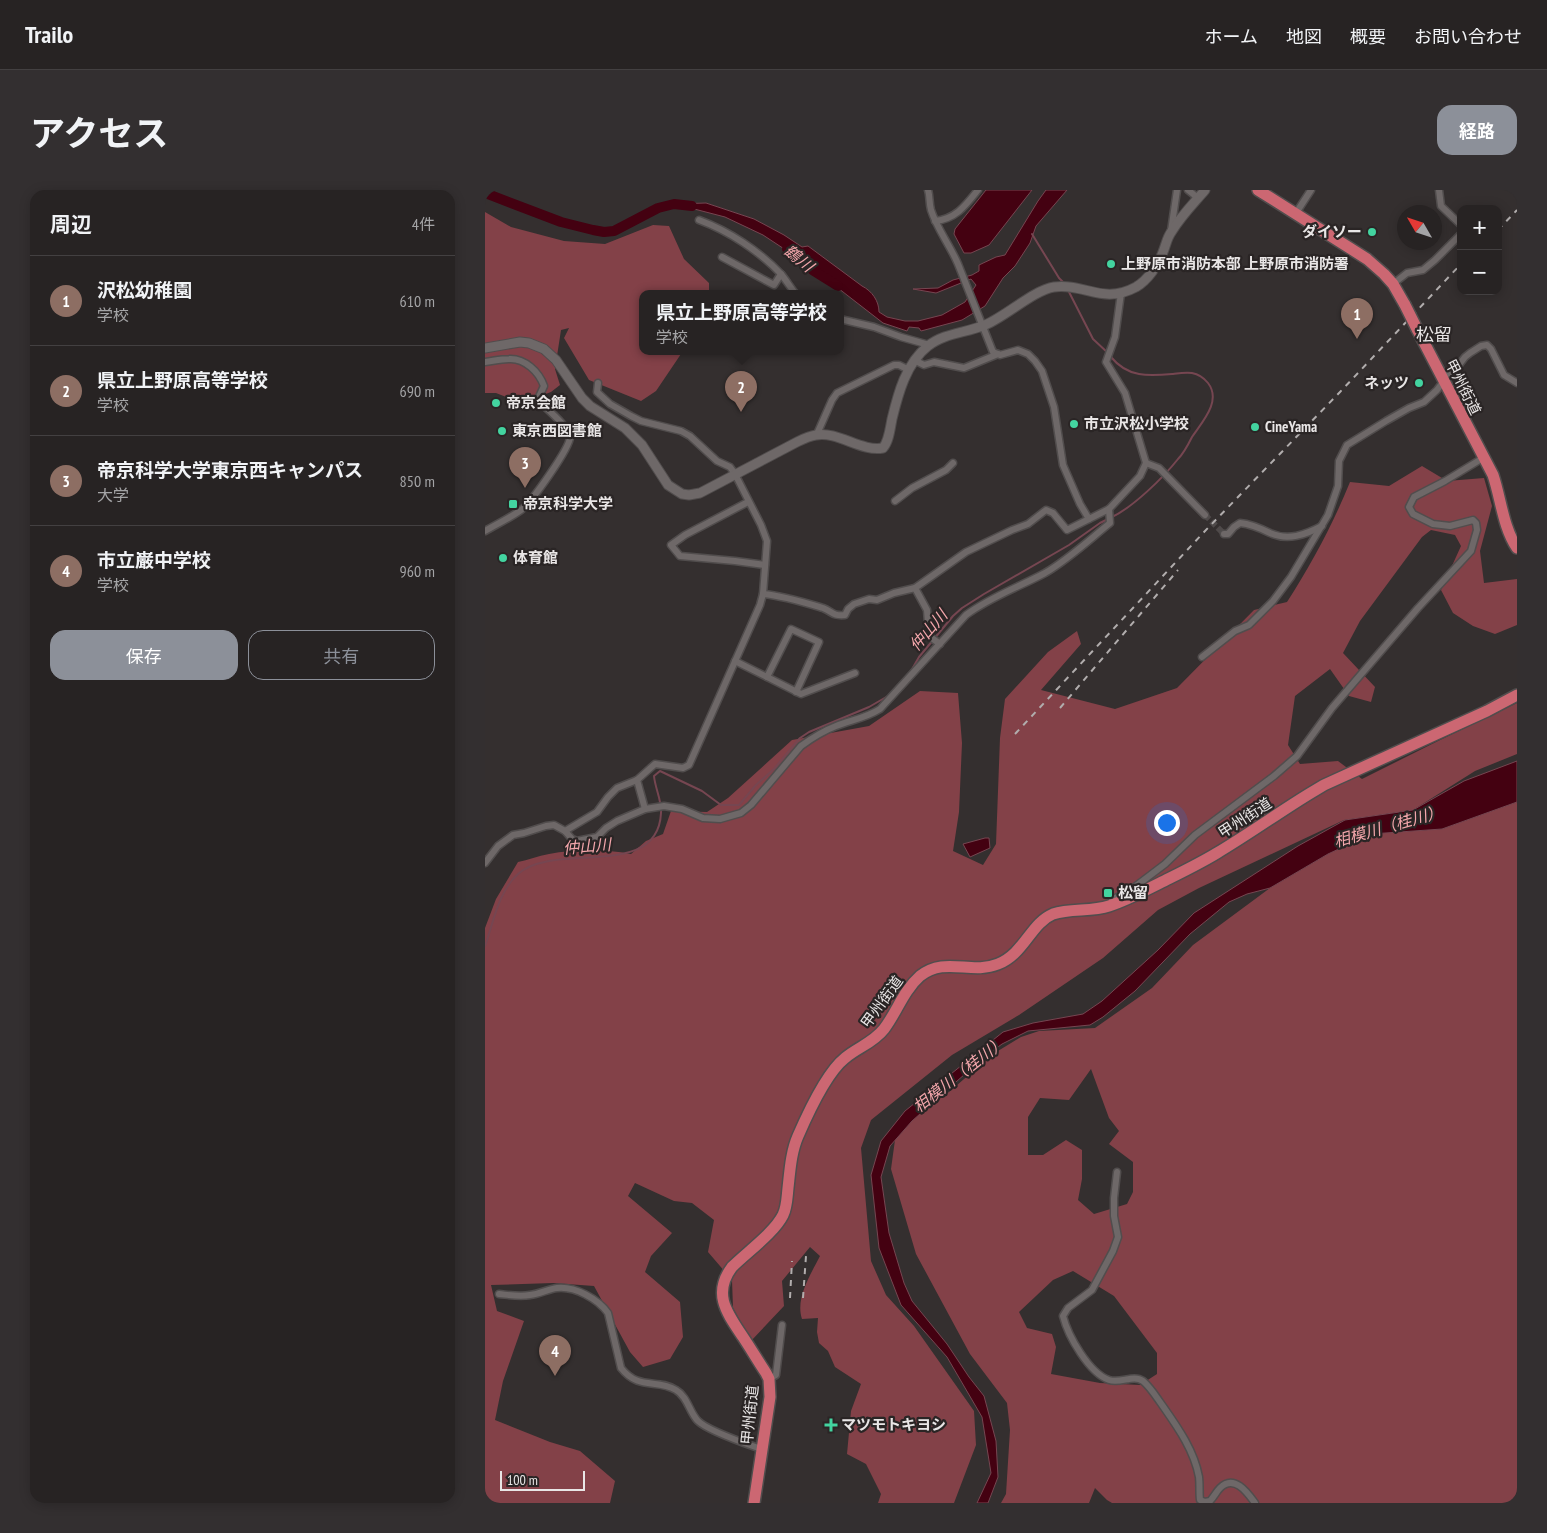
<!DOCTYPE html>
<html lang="ja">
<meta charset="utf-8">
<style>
:root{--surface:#272323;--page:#332f30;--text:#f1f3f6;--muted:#a4a4a6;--line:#434041;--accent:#8c9099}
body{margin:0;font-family:"PT Sans Narrow","Noto Sans JP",sans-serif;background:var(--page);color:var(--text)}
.controls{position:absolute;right:15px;top:15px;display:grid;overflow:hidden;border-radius:10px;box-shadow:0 2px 12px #0003}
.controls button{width:45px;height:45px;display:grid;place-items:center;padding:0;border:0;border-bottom:1px solid var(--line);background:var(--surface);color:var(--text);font:25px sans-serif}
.compass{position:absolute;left:912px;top:15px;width:45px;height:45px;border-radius:50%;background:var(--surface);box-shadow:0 2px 12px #0003;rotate:309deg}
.scale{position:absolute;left:15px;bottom:12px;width:85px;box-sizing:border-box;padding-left:5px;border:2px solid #e9e6e6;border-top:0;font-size:14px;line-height:18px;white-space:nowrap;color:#e9e6e6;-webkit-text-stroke:4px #2a2525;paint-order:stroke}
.you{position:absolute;left:681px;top:632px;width:18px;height:18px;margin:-12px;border:4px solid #fff;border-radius:50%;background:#1a73e8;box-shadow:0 0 0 8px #1a73e833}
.badge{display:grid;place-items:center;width:32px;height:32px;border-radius:50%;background:var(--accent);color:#fff;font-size:16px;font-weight:700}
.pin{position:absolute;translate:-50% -41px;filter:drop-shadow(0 1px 2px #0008)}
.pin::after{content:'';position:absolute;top:26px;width:18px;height:15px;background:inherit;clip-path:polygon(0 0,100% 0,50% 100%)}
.popup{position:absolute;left:154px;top:100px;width:205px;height:65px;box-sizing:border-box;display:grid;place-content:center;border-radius:10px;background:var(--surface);filter:drop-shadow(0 1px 4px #0005);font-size:16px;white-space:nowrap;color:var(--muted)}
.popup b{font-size:19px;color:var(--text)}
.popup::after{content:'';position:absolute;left:50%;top:100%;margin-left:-10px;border:10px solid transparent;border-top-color:var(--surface)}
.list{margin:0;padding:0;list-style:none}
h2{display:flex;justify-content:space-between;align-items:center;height:65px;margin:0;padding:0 20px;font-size:21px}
h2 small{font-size:16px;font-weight:400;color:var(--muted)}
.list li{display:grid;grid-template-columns:32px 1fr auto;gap:15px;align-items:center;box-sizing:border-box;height:90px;padding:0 20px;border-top:1px solid var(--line)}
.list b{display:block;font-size:19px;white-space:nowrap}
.list p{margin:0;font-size:16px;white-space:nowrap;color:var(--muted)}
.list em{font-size:16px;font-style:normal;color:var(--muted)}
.actions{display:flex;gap:10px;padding:15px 20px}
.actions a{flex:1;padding:11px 0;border:1px solid var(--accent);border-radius:15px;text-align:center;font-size:18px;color:var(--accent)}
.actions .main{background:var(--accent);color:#fff}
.map{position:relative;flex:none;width:1032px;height:1313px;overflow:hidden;border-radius:15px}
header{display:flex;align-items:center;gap:30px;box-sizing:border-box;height:70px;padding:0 25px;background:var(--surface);border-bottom:1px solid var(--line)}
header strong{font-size:24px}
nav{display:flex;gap:28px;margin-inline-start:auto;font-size:18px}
.intro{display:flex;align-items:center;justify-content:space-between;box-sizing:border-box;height:120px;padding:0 30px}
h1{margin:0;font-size:35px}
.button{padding:12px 22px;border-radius:15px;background:var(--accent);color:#fff;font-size:18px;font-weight:700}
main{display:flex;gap:30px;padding:0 30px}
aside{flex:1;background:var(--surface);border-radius:15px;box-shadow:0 2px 12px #0003}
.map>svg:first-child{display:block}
.green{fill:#834148;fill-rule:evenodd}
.water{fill:#440111;stroke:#764651}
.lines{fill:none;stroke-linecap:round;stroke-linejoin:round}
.stream{stroke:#764651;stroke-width:2}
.river{stroke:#440111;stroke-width:10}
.street-tunnel{stroke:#4f4a4a;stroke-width:6;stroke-dasharray:6 3;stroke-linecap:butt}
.street-casing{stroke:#514d4d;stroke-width:9}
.secondary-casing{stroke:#514d4d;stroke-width:11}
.highway-casing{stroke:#514d4d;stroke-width:14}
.street{stroke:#6e6868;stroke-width:6}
.secondary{stroke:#6e6868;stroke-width:9}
.highway{stroke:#cc6772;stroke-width:11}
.rail{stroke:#b1adad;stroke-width:2;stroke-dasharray:6 6;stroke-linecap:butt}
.highway-bridge-casing{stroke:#514d4d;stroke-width:14;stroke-linecap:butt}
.highway-bridge{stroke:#cc6772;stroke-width:11}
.poi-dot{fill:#43d4a0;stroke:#2a2525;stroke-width:2}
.labels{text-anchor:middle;stroke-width:4.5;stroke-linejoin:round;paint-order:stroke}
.poi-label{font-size:15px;font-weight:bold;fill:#e9e6e6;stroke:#2a2525;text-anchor:start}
.street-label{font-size:15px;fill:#e9e6e6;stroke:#2a2525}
.water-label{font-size:16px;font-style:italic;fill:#f3a6ab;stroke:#2a2525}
.quarter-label{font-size:18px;fill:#e9e6e6;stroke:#2a2525}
</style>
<header>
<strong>Trailo</strong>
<nav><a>ホーム</a><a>地図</a><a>概要</a><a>お問い合わせ</a></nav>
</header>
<div class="intro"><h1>アクセス</h1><a class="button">経路</a></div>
<main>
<aside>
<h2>周辺<small>4件</small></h2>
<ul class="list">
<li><span class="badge" style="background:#8d6e63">1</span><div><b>沢松幼稚園</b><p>学校</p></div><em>610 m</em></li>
<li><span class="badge" style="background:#8d6e63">2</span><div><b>県立上野原高等学校</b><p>学校</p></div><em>690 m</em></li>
<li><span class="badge" style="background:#8d6e63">3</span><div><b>帝京科学大学東京西キャンパス</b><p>大学</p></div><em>850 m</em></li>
<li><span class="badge" style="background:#8d6e63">4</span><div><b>市立巌中学校</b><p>学校</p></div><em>960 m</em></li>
</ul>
<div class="actions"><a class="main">保存</a><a>共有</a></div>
</aside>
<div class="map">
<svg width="1032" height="1313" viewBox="0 0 1032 1313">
<rect width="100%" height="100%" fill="#342f2f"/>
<g class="green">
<polygon points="0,22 26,37 79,51 120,54 168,35 184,36 199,69 224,93 224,103 192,103 190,101 181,101 184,103 157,103 157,161 198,161 171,201 156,211 104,190 79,148 84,138 76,140 70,179 75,195 66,202 36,213 11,203 0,203"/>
<path d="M937 276 962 291 999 288 1007 316 995 361 999 393 1032 389V435L1010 444 988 436 968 423 956 400 976 356 970 345 946 340 937 347 875 431 858 463 890 497 886 512 864 506 845 479 810 506 803 555 815 574 853 571 877 589 953 551 1032 513V564L990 581 928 620 859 630 714 698 673 720 618 768 534 825 467 865 386 930 376 958 386 1071 401 1105 429 1136 489 1221 491 1255 469 1313H393L396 1304 381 1274 362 1264 366 1221 376 1194 350 1177 343 1161 334 1153 332 1142 333 1128 317 1129C310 1108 326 1084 335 1066L325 1057 297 1091 299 1116 266 1151 248 1118 247 1090 223 1062 229 1030 207 1013 189 1011 150 993 143 1006 187 1043 166 1066 160 1082 195 1112 198 1147 185 1169 158 1177 145 1162 109 1096 68 1093 6 1095 12 1121 39 1131 18 1191 10 1230 65 1252 95 1261 130 1291 125 1313H0V738L11 709 33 672C43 670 53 666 64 664 90 659 120 659 146 664L161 651 178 644 186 621 222 622 243 608 307 550 384 536 435 501 473 503 477 553 474 622 468 661 498 675 511 654 515 548 520 509 563 462 592 441 596 454 556 500 630 519 692 498 769 420 802 412C826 375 848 334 865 292L904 296Z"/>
<path d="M1032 612V1313H627L622 1310 610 1298 604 1313H516L521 1304 525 1240 522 1213 485 1164 431 1064 406 979 410 950 425 928 464 902 508 864 536 847 554 841 610 838 667 798 708 755 785 698 843 664 886 644 957 639ZM606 879 624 928 634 941 624 954 648 972V1002L642 1014 609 1024 593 1010 597 989V960L581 950 558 965H543V927L555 908 584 910ZM588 1081 629 1106 672 1163V1184L655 1195 615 1193 566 1184 571 1157 567 1144 542 1138 534 1122 568 1090Z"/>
</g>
<g class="water">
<polygon points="501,0 547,0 504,55 486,63 479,63 469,44 470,39"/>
<path d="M561 0H582L551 36 545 53 530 76 518 88 500 116 477 130 436 141 434 138 424 137 422 141 398 133 322 74 278 45 240 27 190 14 221 13 269 29 299 45 317 57 323 56 377 96C387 101 394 111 394 122L402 127 420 131H433L457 125 480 112 491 95 486 89 451 103 428 99 453 98 468 90 487 85 494 81V75L511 67 520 65 553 11Z"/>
<polygon points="1032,571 1032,612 957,639 886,644 843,664 785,698 762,704 744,712 705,744 650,801 618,827 605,835 543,841 517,854 498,868 427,931 405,956 396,987 404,1043 419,1093 427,1111 462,1154 484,1187 499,1206 511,1251 513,1287 503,1313 492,1313 506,1283 497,1227 462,1167 416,1115 394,1058 386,985 396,951 420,921 518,842 548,833 598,824 617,811 673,760 709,723 813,656 860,630 928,620 979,591"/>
<polygon points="500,648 504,648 505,658 485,667 478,654"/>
</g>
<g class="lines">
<g class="stream">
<polyline points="547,44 574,88 580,94"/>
<polyline points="583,100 608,149 623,163"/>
<path d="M626 167C643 188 664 186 688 184 695 183 701 182 707 183 713 184 719 188 723 193 737 211 717 232 707 247 703 255 699 263 693 269 678 288 648 317 627 327"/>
<polyline points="426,481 434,467 468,426 477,418 499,404 584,355 615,333 623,329"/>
<path d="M0 756C9 731 13 702 33 684 69 651 173 691 176 623 177 611 170 598 169 586L175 581 217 601 236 615H254L271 595 289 579 315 548 324 542 384 517 403 506"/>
</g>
<g class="river">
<polyline points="0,3 76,32 108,40 119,42 129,41 173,18 189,14 207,16"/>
<polyline points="302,59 329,81 353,96"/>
</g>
<polyline class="street-tunnel" points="720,325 739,344"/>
<defs>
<g id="street">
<path d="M443 0C445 6 444 13 446 20 452 39 465 55 473 74L508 162 515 165 533 160 543 164 550 171 557 181 569 217 578 275 595 314 604 329"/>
<polyline points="703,0 713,8"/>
<polyline points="954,0 956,16 976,35"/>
<polyline points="811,23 826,0"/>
<path d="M214 30C244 41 274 61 296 84 301 90 305 97 310 103"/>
<path d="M450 31C471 29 481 15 493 0"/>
<polyline points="686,41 692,0"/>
<polyline points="237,67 289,95 296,84"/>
<polyline points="908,94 922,83 938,80 950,70 976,44"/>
<polyline points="355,129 389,137 416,147 444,155"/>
<polyline points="429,170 439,175 449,172 479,178 513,164"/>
<path d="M0 172C8 171 16 169 24 169 40 168 54 182 59 196L53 209 56 213C63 220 85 238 85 247 85 258 46 313 36 320 25 328 12 334 0 341"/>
<polyline points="956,187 970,180 980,167 985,163 996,156 1002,155 1006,159 1019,185 1032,193"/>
<polyline points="332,244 347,210 352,203 409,175 414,175 424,180"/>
<polyline points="661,273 674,278 720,325"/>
<polyline points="410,311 427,298 461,280 468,273"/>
<polyline points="263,312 200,345 186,355 195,366 250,371 280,375"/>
<path d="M739 344H743L749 337 755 333C766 334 775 338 785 343 803 351 820 345 837 336"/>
<polyline points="430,398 442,420 444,446 455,454"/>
<path d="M278 404C299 406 318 412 338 418 348 422 347 426 360 425L363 419 369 414 384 409 392 410 409 403 430 398 481 362 527 340 543 334 561 320 568 323 582 340 624 319 655 286 661 273 640 203 621 172 630 147 636 103"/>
<polyline points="717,467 750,441 764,435 788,411 806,387 843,325 853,296 854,271 862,255 901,231 924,218 939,212 952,200 958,192"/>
<polyline points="250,471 316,504 370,483"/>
<polyline points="282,487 306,439 334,452 311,502"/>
<polyline points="152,590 160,619"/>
<polyline points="80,641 112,622 123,607 132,598 152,590 170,574 198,578 204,575 275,415 278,404 282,351 276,335 250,284 245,277 232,271 205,246 196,241 156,231 146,226 125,214 112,202 113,193"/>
<path d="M0 673 13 656 28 645 39 643 61 636 69 635 80 641 87 649 92 651 112 647 121 638 132 631 160 619 179 616 197 619 218 628 235 629 256 623 266 615 316 556C327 548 338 541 351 536 366 530 381 528 395 519L481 425C505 407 534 397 560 383 584 369 604 350 625 333L624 319"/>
<polyline points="627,710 647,699 680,674 710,645 789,586 812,566 847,518 933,418 986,361 992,340 991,333 988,330 965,336 948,334 928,324 924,317 929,307 960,291 998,268"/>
<path d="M632 982 629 1008V1026L633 1047 628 1061 607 1100 583 1118 578 1126C583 1146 604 1183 624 1190 636 1194 648 1184 658 1191 665 1197 670 1205 675 1212 691 1235 709 1259 714 1287 715 1295 714 1302 715 1310L720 1312 725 1311C729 1307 731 1302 735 1298 749 1284 762 1302 770 1313"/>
<path d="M14 1104C24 1105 35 1107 45 1105 55 1104 63 1099 72 1098 90 1096 113 1109 123 1123L136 1178C154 1201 172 1188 191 1200 203 1207 204 1222 213 1231 223 1241 262 1254 276 1259"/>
<polyline points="284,1189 291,1185 297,1135"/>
</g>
<path id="secondary" d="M0 158 35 152 44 153 59 159 71 170 97 208 105 216 140 238 157 255 183 295 197 304 204 305 215 303 312 252C318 249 324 246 331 245 353 241 376 262 398 258 404 251 405 239 407 229 413 204 421 173 443 156 459 143 481 143 500 135 520 127 549 100 569 97 600 93 618 115 651 97 663 90 673 75 678 62 681 55 682 47 687 41 696 26 709 13 720 0"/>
<g id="highway">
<polyline points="773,0 882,69 899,84 908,94 920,115"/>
<path d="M932 139 1008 285C1016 309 1018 337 1032 358"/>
<path d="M269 1313 285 1207 284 1189 281 1183C273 1171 266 1159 258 1147 242 1123 227 1104 247 1077 262 1062 289 1043 298 1025 302 1017 302 1007 303 998 305 980 306 962 313 946 323 923 341 883 360 868 373 857 388 853 399 839 412 822 418 801 435 786 460 766 486 785 513 774 539 764 546 733 568 724 586 718 606 722 624 716 642 710 659 701 675 693 695 683 714 674 732 663 764 644 793 623 824 604L839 595 1002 521 1032 505"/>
</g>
</defs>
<use href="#street" class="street-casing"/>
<use href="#secondary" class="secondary-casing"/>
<use href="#highway" class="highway-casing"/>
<use href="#street" class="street"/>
<use href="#secondary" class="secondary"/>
<use href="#highway" class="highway"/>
<g class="rail">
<polyline points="1013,40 1032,20"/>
<polyline points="575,518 693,380"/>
<polyline points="530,544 720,341 855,202 976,74"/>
<polyline points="305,1108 307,1071"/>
<polyline points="318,1108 321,1066"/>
</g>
<defs>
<polyline id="highway-bridge" points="920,115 932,139"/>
</defs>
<use href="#highway-bridge" class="highway-bridge-casing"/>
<use href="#highway-bridge" class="highway-bridge"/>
</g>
<g class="poi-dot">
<circle cx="887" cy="42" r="5"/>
<circle cx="626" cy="74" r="5"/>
<circle cx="934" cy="193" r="5"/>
<circle cx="11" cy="213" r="5"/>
<circle cx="589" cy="234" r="5"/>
<circle cx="770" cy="237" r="5"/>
<circle cx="17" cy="241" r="5"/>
<rect x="23" y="309" width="10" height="10" rx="2.5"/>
<circle cx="18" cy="368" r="5"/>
<rect x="618" y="698" width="10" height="10" rx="2.5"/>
<path d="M343.5 1227.5h5v5h5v5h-5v5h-5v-5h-5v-5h5z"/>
</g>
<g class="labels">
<g class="poi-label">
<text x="877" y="47" text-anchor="end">ダイソー</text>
<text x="636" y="79">上野原市消防本部 上野原市消防署</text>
<text x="924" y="198" text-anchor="end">ネッツ</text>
<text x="21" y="218">帝京会館</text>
<text x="599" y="239">市立沢松小学校</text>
<text x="780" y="242">CineYama</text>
<text x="27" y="246">東京西図書館</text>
<text x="38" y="319">帝京科学大学</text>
<text x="28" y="373">体育館</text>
<text x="633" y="708">松留</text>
<text x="356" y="1240">マツモトキヨシ</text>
</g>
<g class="street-label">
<text transform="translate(978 197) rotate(63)" y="5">甲州街道</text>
<text transform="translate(760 628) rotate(-33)" y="5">甲州街道</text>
<text transform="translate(397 812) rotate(-54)" y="5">甲州街道</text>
<text transform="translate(265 1225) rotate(-84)" y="5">甲州街道</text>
</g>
<g class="water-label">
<text transform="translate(314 68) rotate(39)" y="6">鶴川</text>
<text transform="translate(443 440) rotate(-49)" y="6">仲山川</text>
<text transform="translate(903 636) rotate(-16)" y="6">相模川（桂川）</text>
<text transform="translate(102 656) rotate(-5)" y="6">仲山川</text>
<text transform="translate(474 884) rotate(-38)" y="6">相模川（桂川）</text>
</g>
<g class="quarter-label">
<text x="949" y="151">松留</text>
</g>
</g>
</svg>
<div class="controls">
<button>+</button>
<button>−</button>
</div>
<svg class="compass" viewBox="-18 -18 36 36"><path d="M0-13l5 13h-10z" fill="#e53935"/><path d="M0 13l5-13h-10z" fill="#a4a4a6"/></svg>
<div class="scale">100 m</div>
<div class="you"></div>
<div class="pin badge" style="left:872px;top:149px;background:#8d6e63">1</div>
<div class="pin badge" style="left:256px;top:222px;background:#8d6e63">2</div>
<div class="popup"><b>県立上野原高等学校</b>学校</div>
<div class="pin badge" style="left:40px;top:298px;background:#8d6e63">3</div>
<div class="pin badge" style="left:70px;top:1186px;background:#8d6e63">4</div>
</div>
</main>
